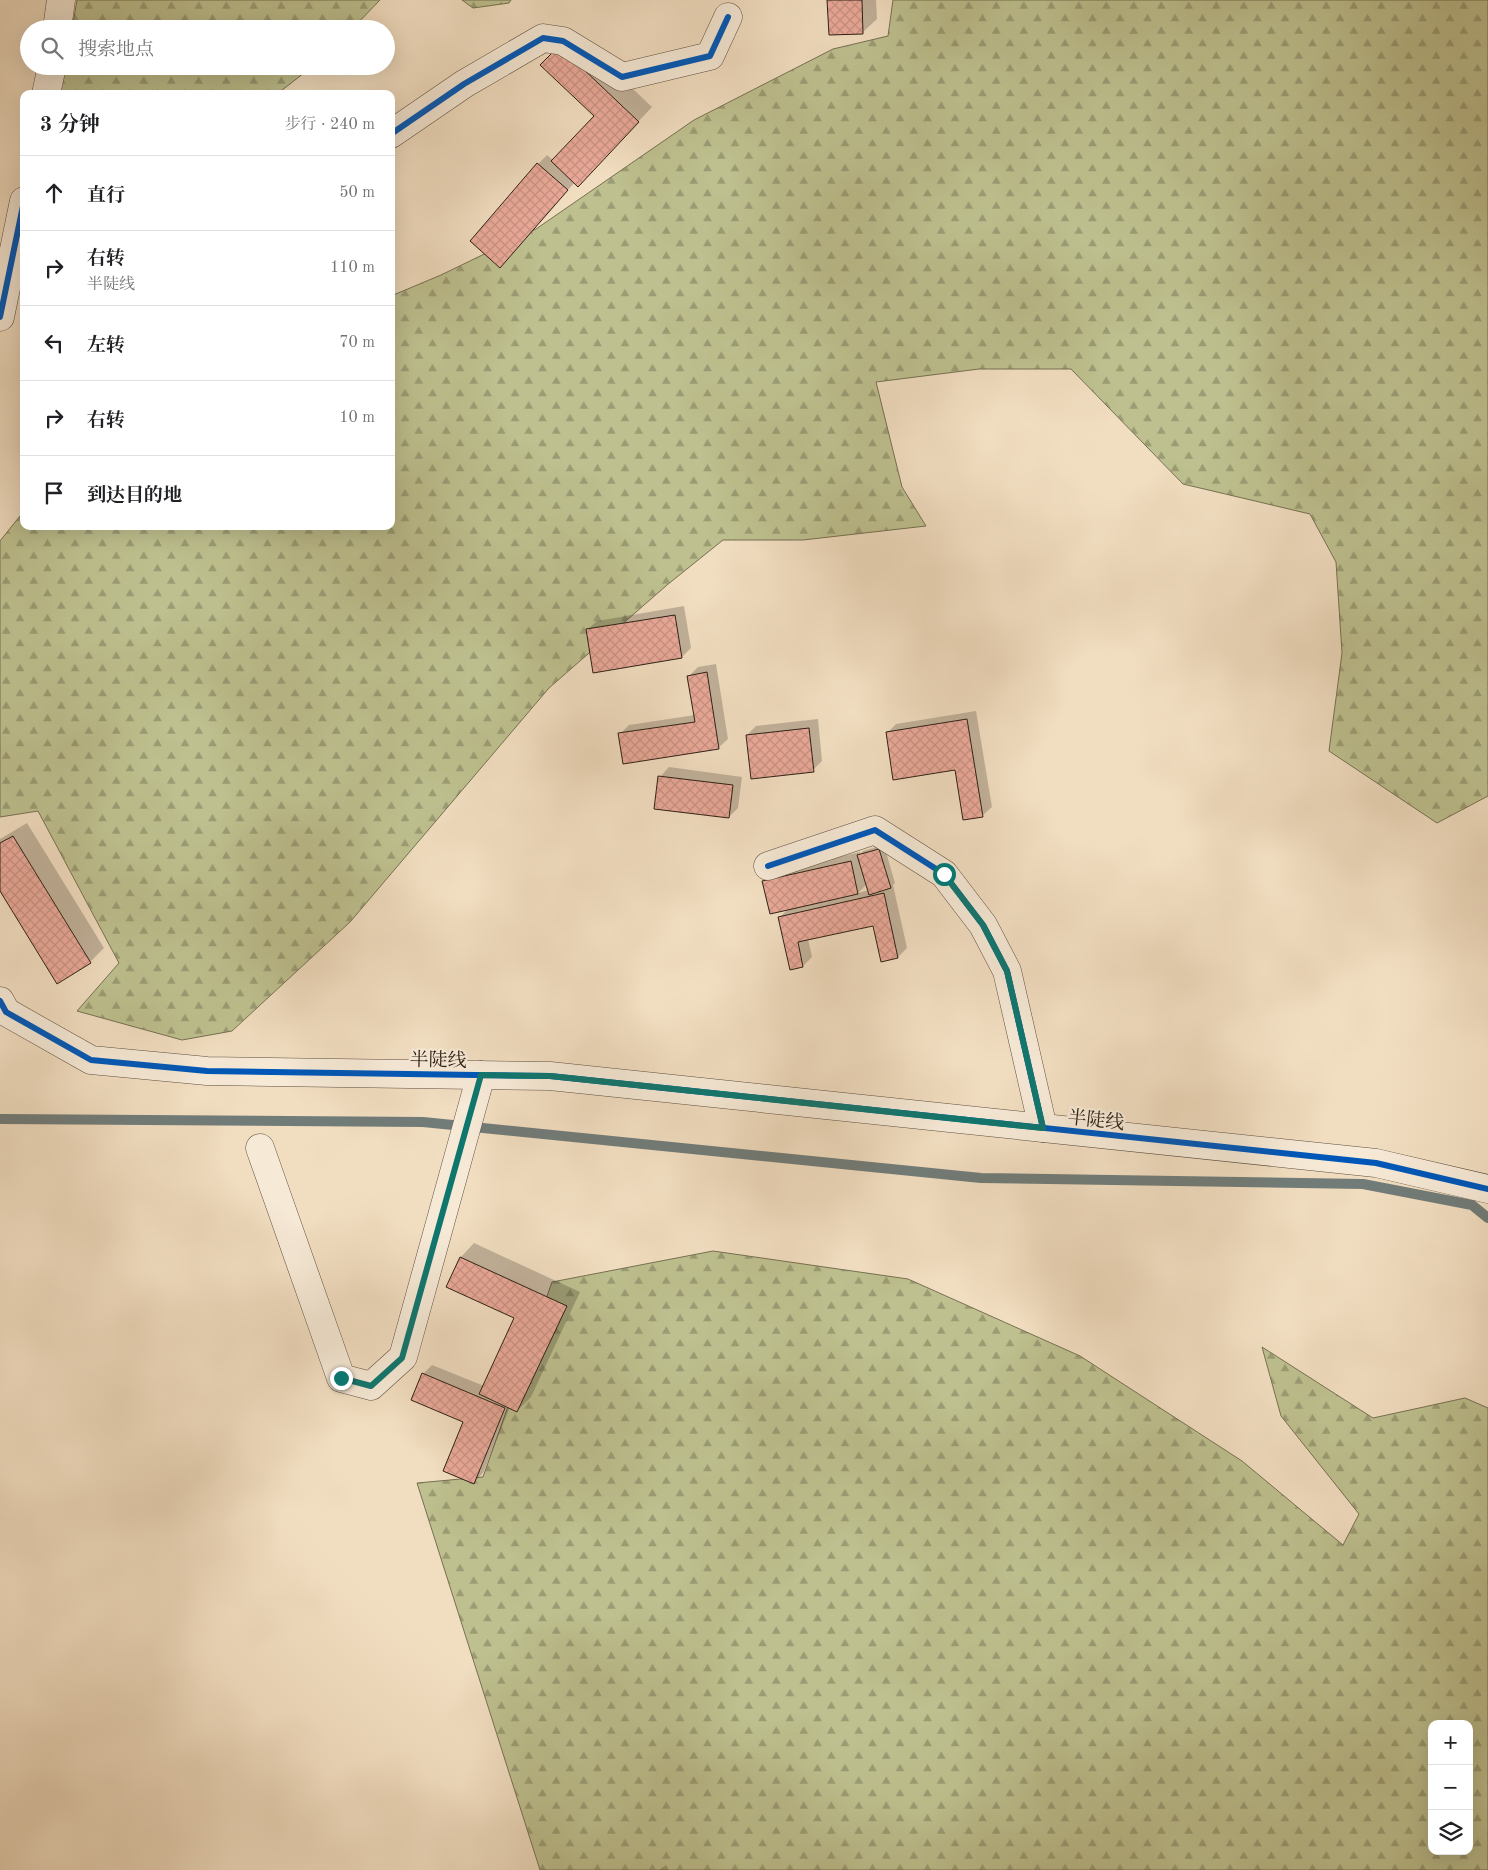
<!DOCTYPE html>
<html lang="zh">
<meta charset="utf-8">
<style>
:root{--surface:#fff;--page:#f6f6f6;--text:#202124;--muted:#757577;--line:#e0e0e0}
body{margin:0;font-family:"Old Standard TT","Noto Serif SC",serif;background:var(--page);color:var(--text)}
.controls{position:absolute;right:15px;bottom:15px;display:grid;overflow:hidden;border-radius:10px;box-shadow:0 5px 20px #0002}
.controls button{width:45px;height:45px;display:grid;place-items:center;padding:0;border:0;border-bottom:1px solid var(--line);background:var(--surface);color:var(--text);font:25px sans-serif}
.stop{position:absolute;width:15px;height:15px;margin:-11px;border:4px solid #0f766e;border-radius:50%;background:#fff}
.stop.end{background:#0f766e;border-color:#fff;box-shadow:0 1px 5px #0008}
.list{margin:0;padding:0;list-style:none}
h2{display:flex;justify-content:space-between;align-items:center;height:65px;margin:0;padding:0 20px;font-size:21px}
h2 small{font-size:16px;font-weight:400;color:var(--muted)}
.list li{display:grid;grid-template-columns:32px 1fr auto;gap:15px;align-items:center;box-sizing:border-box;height:75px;padding:0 20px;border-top:1px solid var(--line)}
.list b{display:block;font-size:19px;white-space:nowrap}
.list p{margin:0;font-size:16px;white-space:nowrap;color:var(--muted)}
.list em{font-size:16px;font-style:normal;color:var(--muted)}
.icon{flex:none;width:28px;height:28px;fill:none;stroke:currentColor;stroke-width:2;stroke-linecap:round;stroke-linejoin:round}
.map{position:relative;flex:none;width:1488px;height:1870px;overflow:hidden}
.search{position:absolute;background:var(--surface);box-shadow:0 5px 20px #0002;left:20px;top:20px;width:375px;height:55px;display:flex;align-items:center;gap:12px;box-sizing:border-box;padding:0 18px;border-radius:28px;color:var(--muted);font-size:19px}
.panel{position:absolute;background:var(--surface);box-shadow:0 5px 20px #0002;left:20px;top:90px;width:375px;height:440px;border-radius:10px}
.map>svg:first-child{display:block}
.forest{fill:url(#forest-firs);stroke:#767052;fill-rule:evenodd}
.shadow{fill:#0003;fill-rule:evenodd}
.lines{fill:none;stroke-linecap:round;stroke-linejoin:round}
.stream{stroke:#717c79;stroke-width:10}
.building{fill:url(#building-cross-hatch);stroke:#2d2015}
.minor-casing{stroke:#5e4f40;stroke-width:29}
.minor{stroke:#f6e9d6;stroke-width:28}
.cycleway-casing{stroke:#f6e9d6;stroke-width:9}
.cycleway{stroke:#0057b8;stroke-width:6}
.route{stroke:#0f766e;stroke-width:6}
.labels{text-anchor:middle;stroke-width:4;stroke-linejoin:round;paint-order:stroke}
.street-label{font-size:19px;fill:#2d2015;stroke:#f6e9d6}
</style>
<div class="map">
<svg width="1488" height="1870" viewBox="0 0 1488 1870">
<defs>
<pattern id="forest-firs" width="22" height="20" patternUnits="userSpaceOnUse" patternTransform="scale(1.25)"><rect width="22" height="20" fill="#bec08f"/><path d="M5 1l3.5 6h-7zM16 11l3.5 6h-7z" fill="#9b9c74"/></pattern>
<pattern id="building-cross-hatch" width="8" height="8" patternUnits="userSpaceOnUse" patternTransform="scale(1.25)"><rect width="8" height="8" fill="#eaa999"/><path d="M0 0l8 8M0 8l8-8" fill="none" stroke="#c99183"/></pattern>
</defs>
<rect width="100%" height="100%" fill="#f1ddc0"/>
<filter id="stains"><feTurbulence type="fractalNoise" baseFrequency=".004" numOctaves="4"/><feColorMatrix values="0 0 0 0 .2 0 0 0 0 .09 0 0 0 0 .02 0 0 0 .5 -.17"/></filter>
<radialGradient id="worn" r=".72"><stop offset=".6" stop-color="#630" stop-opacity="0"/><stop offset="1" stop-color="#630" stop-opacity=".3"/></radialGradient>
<g class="forest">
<polygon points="77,0 380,0 352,29 72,29"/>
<polygon points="462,0 511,0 509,3 473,8"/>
<polygon points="893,0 1488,0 1488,796 1437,823 1329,751 1342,653 1336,562 1310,514 1183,484 1071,369 979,369 876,382 902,487 926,526 803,540 723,540 667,585 549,688 350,922 232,1031 182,1040 77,1011 119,963 38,811 0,817 0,541 24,511 24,526 391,526 391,296 441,275 536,229 694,120 833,49 888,36"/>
<polygon points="65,66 313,66 277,94 60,94"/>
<path d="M713 1251 908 1279 1080 1356 1242 1461 1343 1545 1359 1514 1281 1416 1262 1347 1373 1418 1465 1398 1488 1408V1870H540L417 1483 483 1477 552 1282ZM1432 1724H1469V1851H1432Z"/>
</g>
<g class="shadow">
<polygon points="829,0 876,0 877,19 863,32"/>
<polygon points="574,33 652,107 592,171 575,182 509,257 538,164 547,155 553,160 596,116"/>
<polygon points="684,606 691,648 682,657 587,630 597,621"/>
<polygon points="716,664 728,739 718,748 620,734 629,725 695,715 689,676 698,667"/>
<polygon points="976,711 992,807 982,816 956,769 887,733 896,724"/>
<polygon points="818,719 822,761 813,770 747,735 756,726"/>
<polygon points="669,767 742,777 738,808 729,817 660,777"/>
<polygon points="27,823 104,948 90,962 0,889 0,839"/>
<path d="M884 845 895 883 893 885 907 948 898 957 882 960 873 924 808 939 812 957 803 966 779 918 788 909 764 882 773 872 860 852V854L863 851ZM867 884 869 890 858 893Z"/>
<polygon points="474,1243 580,1292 531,1397 517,1411 510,1407 483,1473 474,1482 465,1421 423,1374 432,1365 484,1386 515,1317 448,1286 461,1257"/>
<polygon points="666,1865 669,1870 659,1870"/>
</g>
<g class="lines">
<polyline class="stream" points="0,1119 423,1122 981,1178 1363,1184 1472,1205 1488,1218"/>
</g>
<g class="building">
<polygon points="827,0 862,0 863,34 829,35"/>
<polygon points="559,46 639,122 578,187 551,161 594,116 540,65"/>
<polygon points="537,163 568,190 500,268 470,241"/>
<polygon points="675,615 682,658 593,673 586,629"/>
<polygon points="707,672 719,749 623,764 618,733 695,722 687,676"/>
<polygon points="967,719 983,817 963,820 955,770 893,780 886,732"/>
<polygon points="809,728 814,772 751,779 746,735"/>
<polygon points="658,776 733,785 729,818 654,809"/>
<polygon points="13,836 91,963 57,984 0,891 0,843"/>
<polygon points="879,849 891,888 869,895 857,855"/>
<polygon points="851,861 858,894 770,914 762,881"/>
<polygon points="884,893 898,958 881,962 873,926 798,942 803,967 790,970 778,917"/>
<polygon points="460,1257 567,1306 517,1412 479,1394 514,1318 446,1287"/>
<polygon points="422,1373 505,1408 474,1484 443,1471 463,1422 411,1400"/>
</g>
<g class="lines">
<defs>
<g id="minor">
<polyline points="57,29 61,0"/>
<polyline points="46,94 52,66"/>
<polyline points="391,134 464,84 543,38 563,41 622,77 710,56 728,17"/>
<polyline points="0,317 24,201"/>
<polyline points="768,866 875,830 944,874 983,925 1007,971 1043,1128"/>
<polyline points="0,1001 6,1012 91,1060 207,1071 550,1076 1376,1163 1488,1189"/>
<polyline points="260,1148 341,1378 371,1386 403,1357 481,1075"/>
</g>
</defs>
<use href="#minor" class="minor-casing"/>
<use href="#minor" class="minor"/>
<defs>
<g id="cycleway">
<polyline points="391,134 464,84 543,38 563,41 622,77 710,56 728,17"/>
<polyline points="0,317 24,201"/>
<polyline points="768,866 875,830 944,874 983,925 1007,971 1043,1128"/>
<polyline points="0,1001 6,1012 91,1060 207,1071 550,1076 1376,1163 1488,1189"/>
</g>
</defs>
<use href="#cycleway" class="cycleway-casing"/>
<use href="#cycleway" class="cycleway"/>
</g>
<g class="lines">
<polyline class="route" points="341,1378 371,1386 402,1358 481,1075 550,1076 1043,1128 1007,971 983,925 944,874"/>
</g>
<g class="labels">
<g class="street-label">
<text transform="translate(438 1059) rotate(1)" y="7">半陡线</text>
<text transform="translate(1096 1119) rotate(6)" y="7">半陡线</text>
</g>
</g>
<rect width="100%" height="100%" filter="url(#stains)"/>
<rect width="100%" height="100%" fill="url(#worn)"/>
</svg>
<div class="controls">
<button>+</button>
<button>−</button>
<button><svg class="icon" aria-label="layers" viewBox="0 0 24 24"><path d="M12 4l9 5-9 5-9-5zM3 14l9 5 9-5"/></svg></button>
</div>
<div class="stop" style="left:944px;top:874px"></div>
<div class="stop end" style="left:341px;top:1378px"></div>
<div class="search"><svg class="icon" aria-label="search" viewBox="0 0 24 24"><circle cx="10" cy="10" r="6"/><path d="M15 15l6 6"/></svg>搜索地点</div>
<section class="panel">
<h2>3 分钟<small>步行 · 240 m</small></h2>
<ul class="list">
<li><svg class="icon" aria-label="ahead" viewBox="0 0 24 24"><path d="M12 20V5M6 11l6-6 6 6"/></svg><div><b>直行</b></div><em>50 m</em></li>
<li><svg class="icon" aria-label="right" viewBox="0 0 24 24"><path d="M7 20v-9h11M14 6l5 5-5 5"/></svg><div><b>右转</b><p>半陡线</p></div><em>110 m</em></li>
<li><svg class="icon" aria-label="left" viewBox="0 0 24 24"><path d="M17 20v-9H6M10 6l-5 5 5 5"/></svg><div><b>左转</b></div><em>70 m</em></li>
<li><svg class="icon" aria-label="right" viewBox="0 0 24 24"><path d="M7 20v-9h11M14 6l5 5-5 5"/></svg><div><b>右转</b></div><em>10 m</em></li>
<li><svg class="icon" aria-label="arrive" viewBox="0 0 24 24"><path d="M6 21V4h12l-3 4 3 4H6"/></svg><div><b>到达目的地</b></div></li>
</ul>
</section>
</div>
